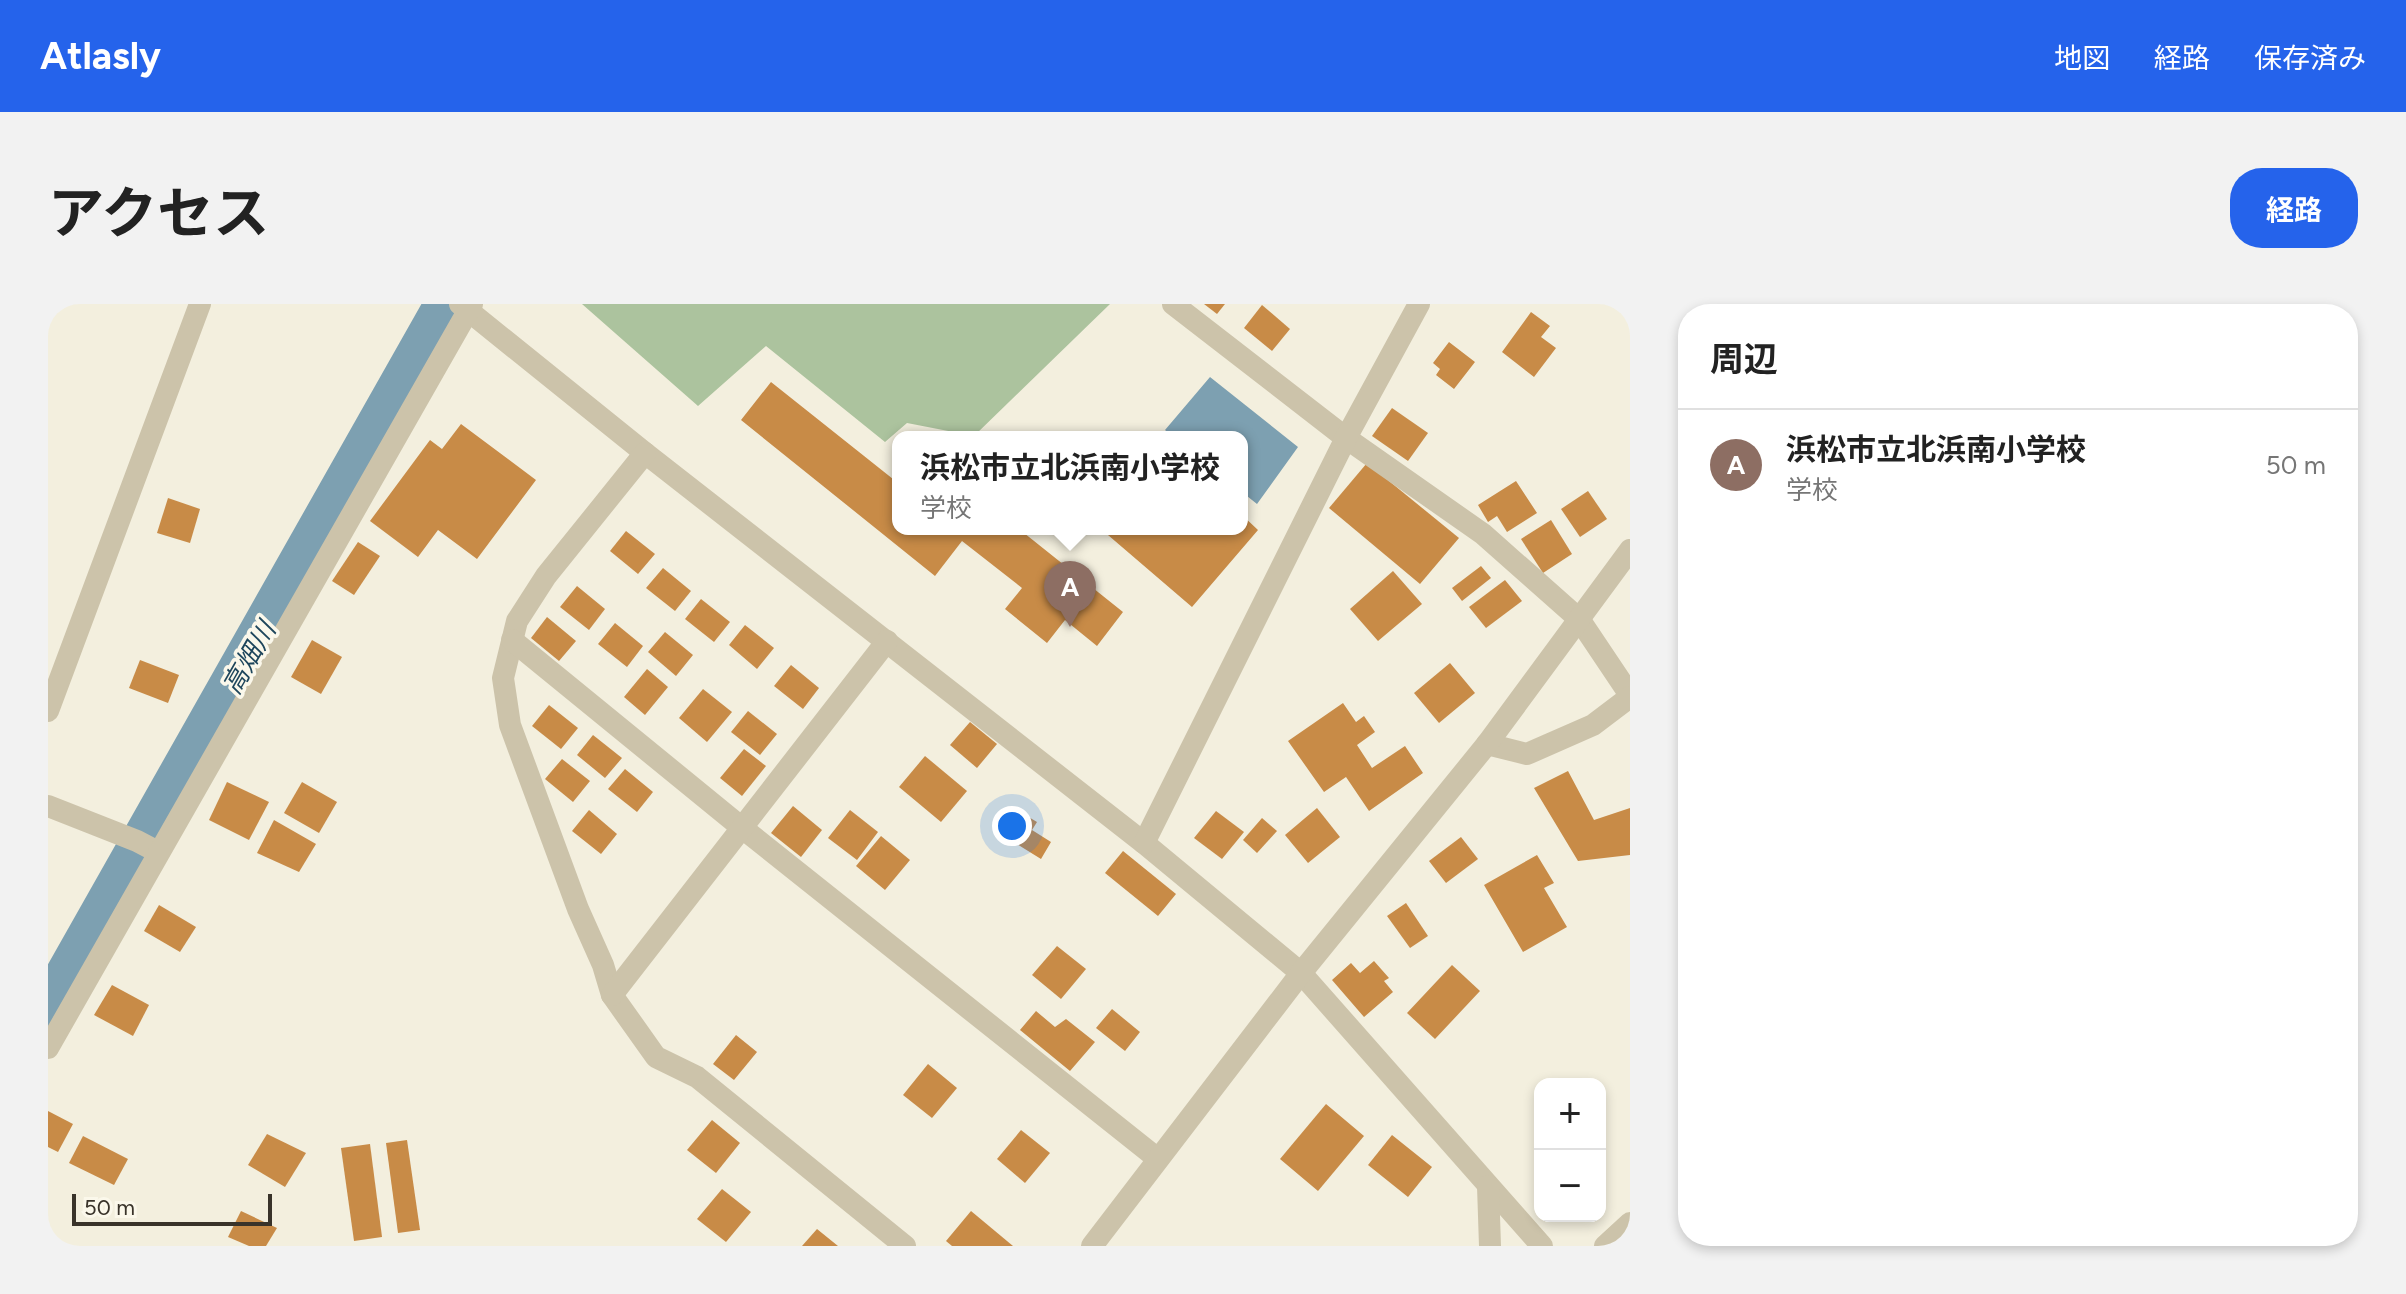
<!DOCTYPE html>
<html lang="ja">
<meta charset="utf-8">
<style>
:root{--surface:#fff;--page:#f2f2f2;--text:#222;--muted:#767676;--line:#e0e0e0;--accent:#2563eb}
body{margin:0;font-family:Figtree,"Noto Sans JP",sans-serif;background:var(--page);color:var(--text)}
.controls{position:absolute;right:24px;bottom:24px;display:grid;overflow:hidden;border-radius:16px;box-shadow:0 4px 12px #0003}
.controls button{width:72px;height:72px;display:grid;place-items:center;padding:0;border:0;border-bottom:2px solid var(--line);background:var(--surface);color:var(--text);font:40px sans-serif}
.scale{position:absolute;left:24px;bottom:20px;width:200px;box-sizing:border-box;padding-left:8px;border:4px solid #39332a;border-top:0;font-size:22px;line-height:28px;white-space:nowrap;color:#39332a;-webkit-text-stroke:6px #fbf8eb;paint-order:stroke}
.you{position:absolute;left:964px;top:522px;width:28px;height:28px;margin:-20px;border:6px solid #fff;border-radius:50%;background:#1a73e8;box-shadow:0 0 0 12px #1a73e833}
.badge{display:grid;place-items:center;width:52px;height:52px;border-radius:50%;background:var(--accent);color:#fff;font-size:26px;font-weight:700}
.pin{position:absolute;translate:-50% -66px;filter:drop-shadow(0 2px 4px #0008)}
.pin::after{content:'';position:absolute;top:42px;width:28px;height:24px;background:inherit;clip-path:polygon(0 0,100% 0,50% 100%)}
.popup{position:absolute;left:844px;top:127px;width:356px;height:104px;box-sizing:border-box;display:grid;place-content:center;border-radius:16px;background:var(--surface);filter:drop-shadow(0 2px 6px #0005);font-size:26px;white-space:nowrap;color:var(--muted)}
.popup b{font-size:30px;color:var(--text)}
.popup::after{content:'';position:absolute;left:50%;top:100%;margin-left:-16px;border:16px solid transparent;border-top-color:var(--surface)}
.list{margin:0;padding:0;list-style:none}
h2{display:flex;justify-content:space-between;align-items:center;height:104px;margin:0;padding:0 32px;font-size:34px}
h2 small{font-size:26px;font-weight:400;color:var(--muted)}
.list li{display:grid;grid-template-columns:52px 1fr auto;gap:24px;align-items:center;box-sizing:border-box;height:112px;padding:0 32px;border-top:2px solid var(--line)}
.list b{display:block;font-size:30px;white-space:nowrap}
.list p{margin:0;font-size:26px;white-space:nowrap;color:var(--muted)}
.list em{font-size:26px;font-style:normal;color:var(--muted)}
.map{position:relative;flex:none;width:1582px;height:942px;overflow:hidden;border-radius:32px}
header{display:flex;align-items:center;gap:48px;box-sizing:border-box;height:112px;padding:0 40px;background:var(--accent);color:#fff}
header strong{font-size:38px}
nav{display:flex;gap:44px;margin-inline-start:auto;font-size:28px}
.intro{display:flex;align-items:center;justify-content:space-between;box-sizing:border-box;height:192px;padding:0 48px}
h1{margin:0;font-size:56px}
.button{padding:20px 36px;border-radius:32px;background:var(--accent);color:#fff;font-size:28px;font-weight:700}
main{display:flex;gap:48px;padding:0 48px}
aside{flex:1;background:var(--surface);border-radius:32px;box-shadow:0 4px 12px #0003}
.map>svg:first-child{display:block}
.green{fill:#acc39e}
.water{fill:#7da0b1}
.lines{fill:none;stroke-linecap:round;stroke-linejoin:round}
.river{stroke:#7da0b1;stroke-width:48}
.building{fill:#c88b47}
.minor{stroke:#ccc3aa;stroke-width:22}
.tertiary{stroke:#ccc3aa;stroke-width:22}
.labels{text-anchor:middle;stroke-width:7;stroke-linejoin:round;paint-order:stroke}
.water-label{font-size:26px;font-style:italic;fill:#1e465c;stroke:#fbf8eb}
</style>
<header>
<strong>Atlasly</strong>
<nav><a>地図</a><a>経路</a><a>保存済み</a></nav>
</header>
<div class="intro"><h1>アクセス</h1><a class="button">経路</a></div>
<main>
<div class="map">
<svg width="1582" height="942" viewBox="0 0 1582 942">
<rect width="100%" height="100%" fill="#f3efde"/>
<polygon class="green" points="534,0 1062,0 926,132 859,119 837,138 718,42 650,102"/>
<polygon class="water" points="1162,73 1250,143 1209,200 1194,188 1194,133 1125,133 1117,126"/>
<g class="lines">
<polyline class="river" points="0,709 401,0"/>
</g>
<g class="building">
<polygon points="1156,0 1177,0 1169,10"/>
<polygon points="1214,1 1242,25 1224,47 1196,24"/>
<polygon points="1483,8 1502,22 1493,33 1508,44 1486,73 1454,48"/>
<polygon points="1401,38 1427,58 1406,85 1388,71 1392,65 1385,59"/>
<polygon points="723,78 850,179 850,225 971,225 1075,308 1049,342 1017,316 999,339 957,305 974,284 914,237 887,272 693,116"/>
<polygon points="1344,104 1380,129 1360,157 1324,132"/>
<polygon points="413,120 488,176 429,255 390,226 370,253 322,217 382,136 394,145"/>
<polygon points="1319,159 1411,234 1372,280 1281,204"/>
<polygon points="1468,177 1489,209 1459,228 1449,212 1440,218 1430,201"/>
<polygon points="1540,187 1559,215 1532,233 1513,205"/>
<polygon points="120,194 152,205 142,239 109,229"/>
<polygon points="1194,211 1210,226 1144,303 1053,225 1194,225"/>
<polygon points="1503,216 1524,250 1495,269 1473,235"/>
<polygon points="578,227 607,250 590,270 562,247"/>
<polygon points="310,238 332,252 306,291 284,277"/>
<polygon points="1433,262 1443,274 1414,297 1404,284"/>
<polygon points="615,264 643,287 627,307 598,284"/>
<polygon points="1345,267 1374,300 1330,337 1302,305"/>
<polygon points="1457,276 1474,297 1438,324 1421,303"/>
<polygon points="529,282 557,305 541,326 512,303"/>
<polygon points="653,295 682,318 666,338 637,315"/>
<polygon points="499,313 528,337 511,357 483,334"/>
<polygon points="567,319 595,342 579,363 550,340"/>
<polygon points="697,321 726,344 709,365 681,341"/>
<polygon points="617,328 645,351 628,372 600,348"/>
<polygon points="264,336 294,353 273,390 243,373"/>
<polygon points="92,356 131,371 120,399 81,384"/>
<polygon points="1402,359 1427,389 1391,419 1366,389"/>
<polygon points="743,361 771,384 755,405 726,382"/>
<polygon points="599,365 620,383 597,411 576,393"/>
<polygon points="655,385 684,408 659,438 631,414"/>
<polygon points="1295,399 1308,418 1316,412 1327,428 1309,441 1324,464 1357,442 1375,469 1321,507 1298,473 1276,488 1240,437"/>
<polygon points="501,401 530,424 513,445 484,422"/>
<polygon points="700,407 729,430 712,451 683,428"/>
<polygon points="922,418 949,440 929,464 902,441"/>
<polygon points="545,431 574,454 557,474 529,451"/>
<polygon points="696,445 718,462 694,492 672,474"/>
<polygon points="877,452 919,487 893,518 851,483"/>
<polygon points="514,455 542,477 525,498 497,475"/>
<polygon points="577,465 605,488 589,508 560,485"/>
<polygon points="1520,467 1546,516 1582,504 1582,551 1530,557 1486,484"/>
<polygon points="179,478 221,498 201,536 161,516"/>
<polygon points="254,478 289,498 271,529 236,509"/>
<polygon points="745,502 774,526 753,553 723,529"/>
<polygon points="1269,504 1292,533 1260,559 1237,531"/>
<polygon points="541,506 569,530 553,550 524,527"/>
<polygon points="802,506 830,528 809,556 780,534"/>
<polygon points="1168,507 1196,528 1174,555 1146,534"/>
<polygon points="974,509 989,518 984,526 1003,538 993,555 959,534"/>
<polygon points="1214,514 1229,527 1209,549 1195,536"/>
<polygon points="226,516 268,540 251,568 209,549"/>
<polygon points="833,532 862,556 837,586 808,562"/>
<polygon points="1413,533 1430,555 1398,579 1381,557"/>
<polygon points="1075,547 1128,590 1110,612 1057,569"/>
<polygon points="1489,551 1506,579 1496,584 1519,623 1475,648 1436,581"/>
<polygon points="1358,599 1380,632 1362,644 1339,612"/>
<polygon points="111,601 148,623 132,648 96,627"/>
<polygon points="1009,642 1038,665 1013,695 984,671"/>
<polygon points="1326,657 1341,674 1336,677 1345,688 1316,713 1284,676 1303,659 1312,669"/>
<polygon points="1404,661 1432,687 1387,735 1359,709"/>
<polygon points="64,681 101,701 85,732 46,711"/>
<polygon points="1064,705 1092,728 1077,747 1048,724"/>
<polygon points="988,707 1007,723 1018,715 1047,738 1022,767 972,726"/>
<polygon points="688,731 709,748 686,776 665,760"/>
<polygon points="880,760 909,784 884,814 855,791"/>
<polygon points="1278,800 1316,832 1270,887 1232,855"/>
<polygon points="0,807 25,820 10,848 0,843"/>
<polygon points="664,816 692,839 668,869 639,846"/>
<polygon points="973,826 1002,849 977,879 949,855"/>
<polygon points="219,830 258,849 237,883 200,861"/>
<polygon points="1344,831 1384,863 1360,893 1320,861"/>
<polygon points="35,832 80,855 66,881 21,859"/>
<polygon points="359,836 372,926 350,929 338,839"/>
<polygon points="322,840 334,933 306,937 293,844"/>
<polygon points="674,885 703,908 678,938 649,915"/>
<polygon points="193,907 229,924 218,942 201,942 180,933"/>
<polygon points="923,907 965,942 904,942 898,937"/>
<polygon points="769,925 790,942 754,942"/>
</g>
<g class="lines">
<g class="minor">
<polyline points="412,0 597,149 1096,539 1253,669 1494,942"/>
<polyline points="1125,0 1298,134 1435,230 1531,315 1582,391"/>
<polyline points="597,149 498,272 469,317 455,374 462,421 530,605 555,661 564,691 608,753 649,773 857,942"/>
<polyline points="464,336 693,523 1110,855"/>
<polyline points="0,407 152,0"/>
<polyline points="0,502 89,537 110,548"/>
<polyline points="1096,539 1298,134 1371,0"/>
<polyline points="564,691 839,337"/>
<polyline points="0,744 424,0"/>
<polyline points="1440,882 1442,942"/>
<polyline points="1557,942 1582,919"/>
</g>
<g class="tertiary">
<polyline points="1439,440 1479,450 1545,421 1582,393"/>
<polyline points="1044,942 1253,669 1439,440 1582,246"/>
</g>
</g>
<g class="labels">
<g class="water-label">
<text transform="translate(201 354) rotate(-60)" y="9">高畑川</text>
</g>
</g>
</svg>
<div class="controls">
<button>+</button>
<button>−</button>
</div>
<div class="scale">50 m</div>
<div class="you"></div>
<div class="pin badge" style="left:1022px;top:323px;background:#8d6e63">A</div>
<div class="popup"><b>浜松市立北浜南小学校</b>学校</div>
</div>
<aside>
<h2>周辺<small></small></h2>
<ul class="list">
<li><span class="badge" style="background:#8d6e63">A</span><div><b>浜松市立北浜南小学校</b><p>学校</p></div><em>50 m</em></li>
</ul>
</aside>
</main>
